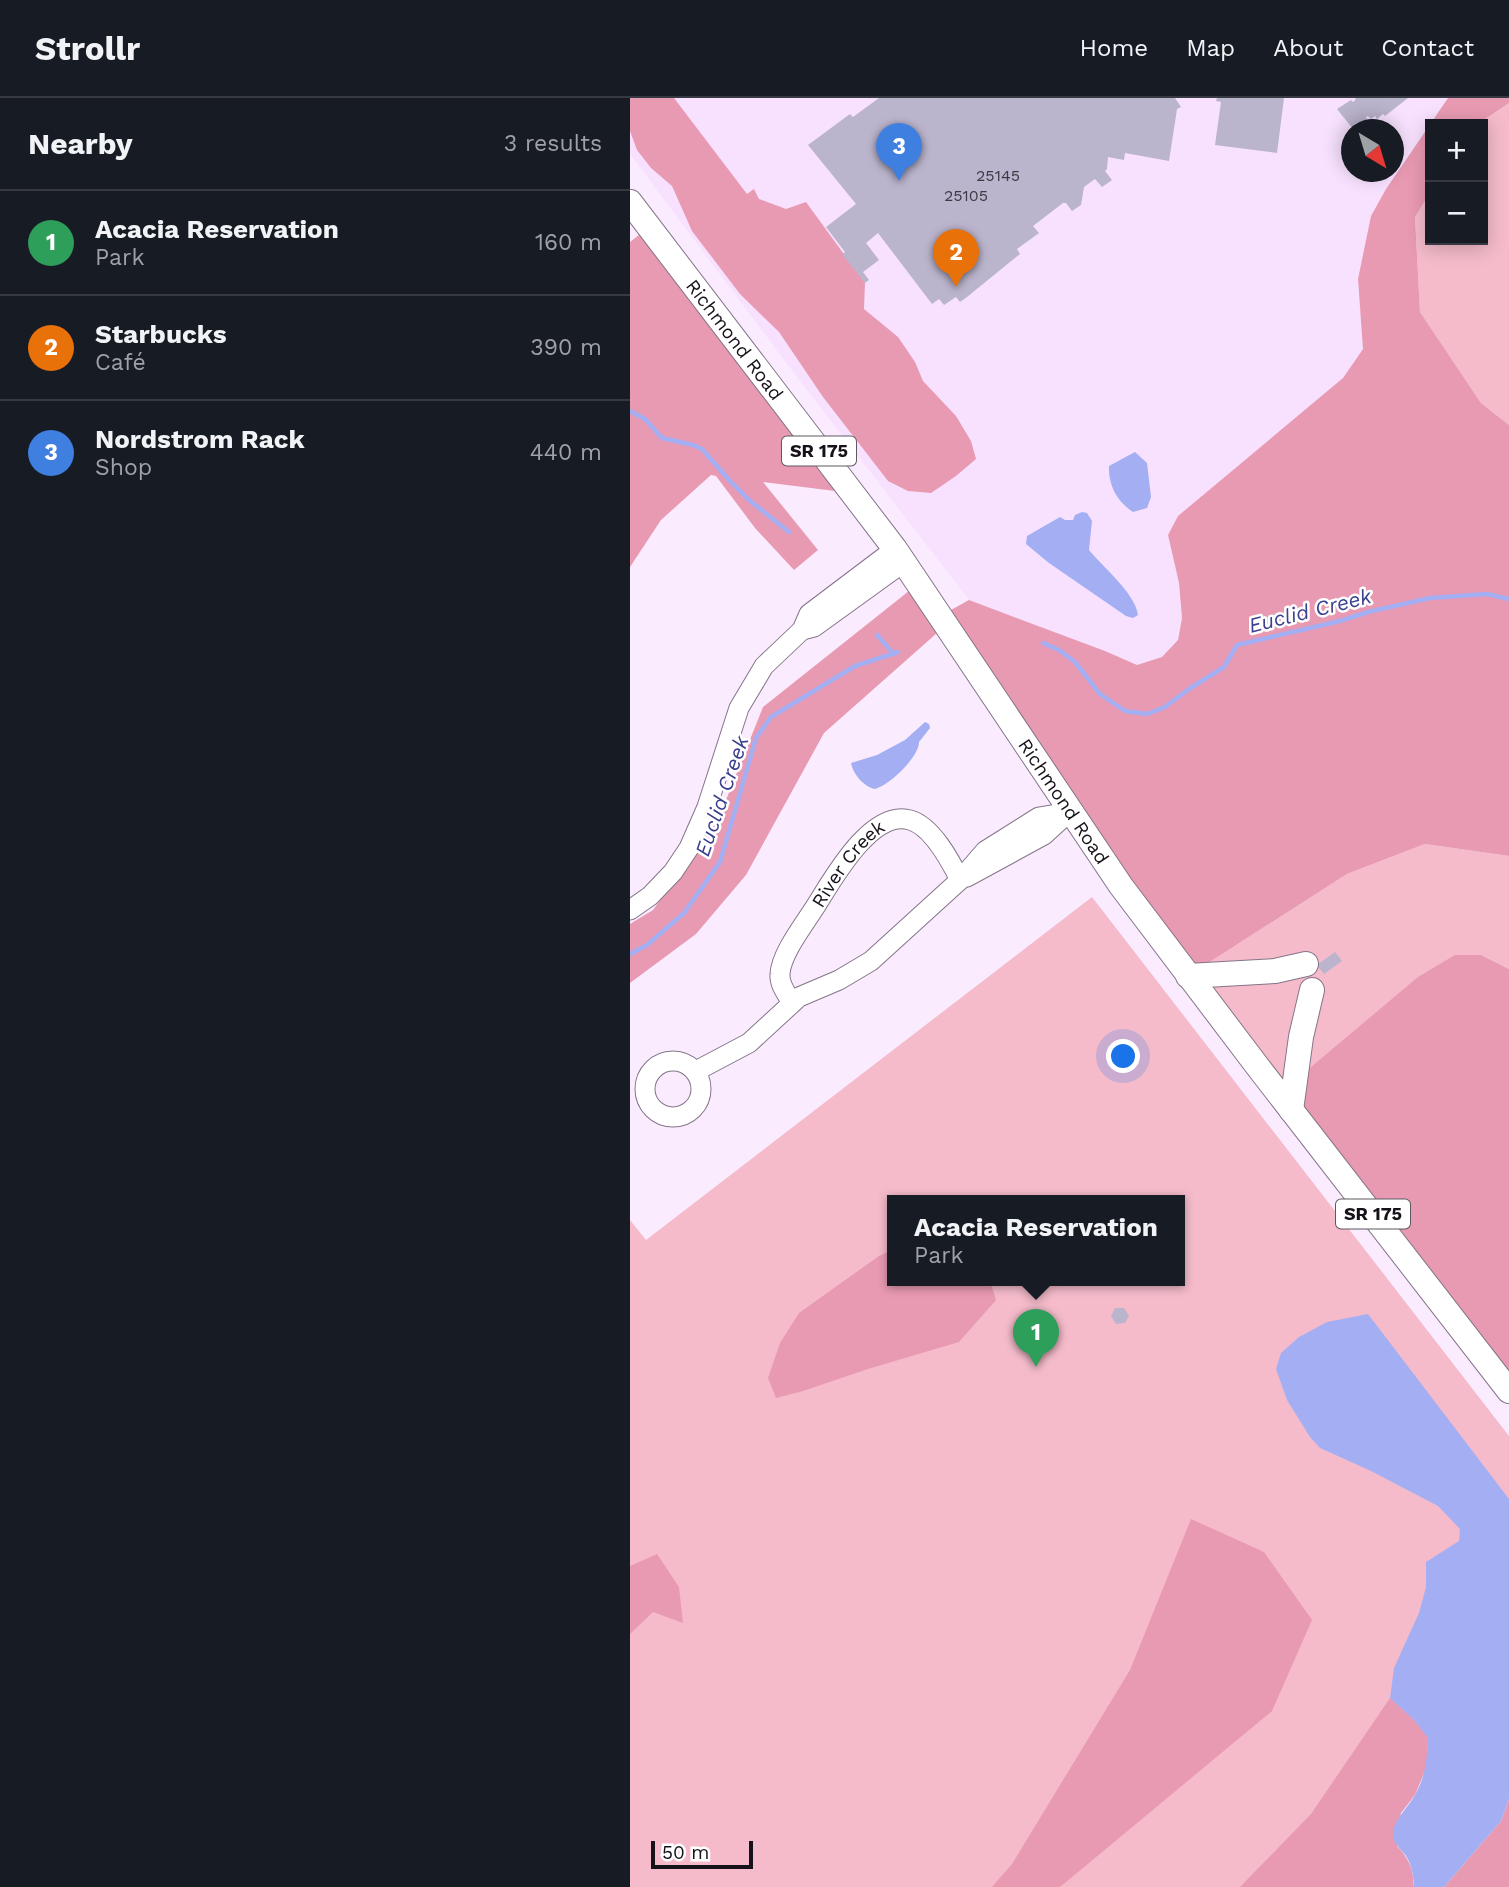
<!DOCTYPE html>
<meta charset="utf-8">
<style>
:root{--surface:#171b24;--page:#242831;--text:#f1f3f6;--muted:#9ea1a6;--line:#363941;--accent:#3a7f8d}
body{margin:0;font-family:"Work Sans",sans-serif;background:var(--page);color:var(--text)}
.controls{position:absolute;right:21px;top:21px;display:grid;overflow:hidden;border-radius:0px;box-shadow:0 4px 18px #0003}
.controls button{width:63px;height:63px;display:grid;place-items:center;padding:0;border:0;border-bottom:2px solid var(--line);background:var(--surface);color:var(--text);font:35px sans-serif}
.compass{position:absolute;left:711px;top:21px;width:63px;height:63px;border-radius:50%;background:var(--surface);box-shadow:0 4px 18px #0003;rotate:142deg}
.scale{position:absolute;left:21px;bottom:18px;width:102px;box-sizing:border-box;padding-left:7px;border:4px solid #171219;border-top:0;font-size:19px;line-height:24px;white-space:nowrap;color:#171219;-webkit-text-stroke:5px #fff;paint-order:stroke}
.you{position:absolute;left:494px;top:959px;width:24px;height:24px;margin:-18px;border:5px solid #fff;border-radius:50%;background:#1a73e8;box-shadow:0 0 0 10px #1a73e833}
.badge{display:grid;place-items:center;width:46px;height:46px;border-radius:50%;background:var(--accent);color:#fff;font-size:23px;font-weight:700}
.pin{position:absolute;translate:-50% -58px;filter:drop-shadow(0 2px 4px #0008)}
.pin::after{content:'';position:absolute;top:37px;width:24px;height:21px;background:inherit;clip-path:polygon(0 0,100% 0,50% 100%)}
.popup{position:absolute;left:257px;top:1097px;width:298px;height:91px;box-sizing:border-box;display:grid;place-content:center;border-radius:0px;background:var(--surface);filter:drop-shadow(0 2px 5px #0005);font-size:23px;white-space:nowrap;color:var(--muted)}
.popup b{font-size:26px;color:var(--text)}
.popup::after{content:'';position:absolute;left:50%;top:100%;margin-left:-14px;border:14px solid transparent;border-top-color:var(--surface)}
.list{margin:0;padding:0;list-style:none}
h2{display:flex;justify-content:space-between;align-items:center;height:91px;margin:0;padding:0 28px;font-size:30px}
h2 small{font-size:23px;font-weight:400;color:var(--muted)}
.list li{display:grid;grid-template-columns:46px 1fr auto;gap:21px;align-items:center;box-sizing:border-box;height:105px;padding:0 28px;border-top:2px solid var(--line)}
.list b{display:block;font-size:26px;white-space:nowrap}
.list p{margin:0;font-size:23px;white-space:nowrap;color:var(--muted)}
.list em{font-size:23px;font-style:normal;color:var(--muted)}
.map{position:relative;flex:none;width:879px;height:1789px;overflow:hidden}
header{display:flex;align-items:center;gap:42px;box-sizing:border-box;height:98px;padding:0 35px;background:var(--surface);border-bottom:2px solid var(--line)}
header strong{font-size:33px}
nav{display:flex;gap:38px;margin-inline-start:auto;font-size:24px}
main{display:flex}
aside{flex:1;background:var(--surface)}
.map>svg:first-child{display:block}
.built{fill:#f7e1fe;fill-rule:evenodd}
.green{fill:#f5bbcb;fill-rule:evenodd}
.forest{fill:#e89ab2}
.water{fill:#a4aff3}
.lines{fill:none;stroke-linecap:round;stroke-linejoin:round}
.stream{stroke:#a4aff3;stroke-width:4.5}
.building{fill:#bbb4cd}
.minor-casing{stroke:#847488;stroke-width:21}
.major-casing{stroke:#847488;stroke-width:26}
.minor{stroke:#fff;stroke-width:19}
.major{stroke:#fff;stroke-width:24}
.labels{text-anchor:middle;stroke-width:5;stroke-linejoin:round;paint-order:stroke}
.number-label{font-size:16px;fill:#403a46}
.shield{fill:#fff;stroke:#5d595e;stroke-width:2}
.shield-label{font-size:18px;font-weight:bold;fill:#171219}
.street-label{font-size:19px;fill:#171219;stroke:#fff}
.water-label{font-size:21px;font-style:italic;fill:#3b408e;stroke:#fff}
</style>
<header>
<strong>Strollr</strong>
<nav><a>Home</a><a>Map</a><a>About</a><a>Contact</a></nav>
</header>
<main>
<aside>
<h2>Nearby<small>3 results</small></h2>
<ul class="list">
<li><span class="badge" style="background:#2e9e5b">1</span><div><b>Acacia Reservation</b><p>Park</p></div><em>160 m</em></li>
<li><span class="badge" style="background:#e8710a">2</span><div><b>Starbucks</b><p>Café</p></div><em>390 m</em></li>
<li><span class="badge" style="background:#3f7fe0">3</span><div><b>Nordstrom Rack</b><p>Shop</p></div><em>440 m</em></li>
</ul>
</aside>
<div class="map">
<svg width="879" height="1789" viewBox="0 0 879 1789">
<rect width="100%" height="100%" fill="#faecfe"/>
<path class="built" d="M0 0H818L756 91 741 118 728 181 733 250 713 280 548 418 538 437 549 485 552 520 548 542 532 559 507 567 475 553 339 502 157 266 0 56ZM722 32H764V74H722Z"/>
<g class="green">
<polygon points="879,5 879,327 851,305 790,214 785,119 800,95 800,142 853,142 853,26 848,26"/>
<polygon points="795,746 879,758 879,871 851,857 666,983 649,996 558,878 717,776"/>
<path d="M462 799 879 1338V1594L629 1789H0V1122L16 1142ZM262 1103H550V1183H262Z"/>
</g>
<g class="forest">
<polygon points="0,0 44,0 117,96 124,91 129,101 156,111 176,104 235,185 234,211 268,239 285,264 293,283 326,318 341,343 346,361 326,378 301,395 278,393 258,383 193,299 149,234 110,196 62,133 42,88 21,70 7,52 0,33"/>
<polygon points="818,0 879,0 879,5 848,26 800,26 800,95 785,119 790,214 851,305 879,327 879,758 795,746 717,776 558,878 316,527 194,635 116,777 66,836 0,885 0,826 23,812 88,722 133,609 289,485 310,518 339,502 475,553 507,567 532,559 548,542 552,520 549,485 538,437 548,418 713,280 733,251 728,181 741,118 756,91"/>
<polygon points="19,129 221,395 133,384 188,452 164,472 125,430 86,378 81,377 31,422 0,469 0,144"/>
<polygon points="825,857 851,857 879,871 879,1293 649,996 788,879"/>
<polygon points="262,1152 262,1183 360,1183 366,1202 329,1244 238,1271 173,1293 146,1300 138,1280 150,1245 169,1215 249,1158"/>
<polygon points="561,1421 634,1454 682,1522 642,1613 430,1789 362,1789 382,1766 500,1572"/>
<polygon points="27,1456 49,1489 53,1525 23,1514 0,1536 0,1468"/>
<path d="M760 1600 784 1622 798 1639 797 1668 785 1697 771 1715 767 1748C778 1759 785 1773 783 1789H610L681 1716Z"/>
<polygon points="879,1701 879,1789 814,1789 871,1723"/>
</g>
<g class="water">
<path d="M505 354 517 365 521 399 517 410 503 414C487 404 478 387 479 368Z"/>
<path d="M452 414 457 415 462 423 459 452C473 469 505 495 508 517L503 520 496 518 419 465 396 446 397 438 430 419 435 422H443L445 417Z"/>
<path d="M295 624 299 626 300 630 289 644C289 659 260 687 245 691 234 689 223 676 221 665L247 657 275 642Z"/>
<path d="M738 1216 879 1401V1701L871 1723 814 1789H783C785 1781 781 1765 776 1758 771 1751 762 1745 763 1735 764 1722 779 1708 785 1697 796 1677 797 1662 798 1640L784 1622 760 1600 764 1570 789 1515 796 1489V1464L829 1443 830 1431 808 1408 741 1373 690 1350 680 1339 657 1302 646 1271 651 1255 669 1239 697 1224Z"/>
</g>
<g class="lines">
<g class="stream">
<polyline points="0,313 15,321 32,340 63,347 72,351 100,383 119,402 159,434"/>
<polyline points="247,537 264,556"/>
<polyline points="413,545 429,552 445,564 470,596 495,613 517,616 535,609 559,591 594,569 607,547 710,523 738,514 800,500 857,496 879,501"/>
<polyline points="0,856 17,847 54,815 90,764 126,640 141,619 225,568 268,554"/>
</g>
</g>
<g class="building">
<polygon points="249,0 545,0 551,9 547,11 539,63 495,55 494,62 478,59 477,71 475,73 482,82 472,89 465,81 454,89 451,107 442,113 436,105 433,105 403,128 409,135 387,151 390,156 337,199 330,204 326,199 314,207 309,201 302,206 248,135 236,145 249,162 233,174 239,182 235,185 212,156 215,154 196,129 226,106 178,47 220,16 223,19"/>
<polygon points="587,0 654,0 647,55 585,47 591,4 586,3"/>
<polygon points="725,0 778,0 755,18 753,16 747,21 745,18 741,21 738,18 736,19 737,22 723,31 707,11 721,2 723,4 726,1"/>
<polygon points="705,854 712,863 694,876 687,867"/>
<polygon points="485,1210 494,1210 499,1218 495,1225 486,1226 481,1218"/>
</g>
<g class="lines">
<defs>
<g id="minor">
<polyline points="172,532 184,529 274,464"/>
<polyline points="337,779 414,737 438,715"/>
<polyline points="0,812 20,798 43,774 59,750 77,709 109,610 134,568 172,532 179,516 265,451"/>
<path id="s1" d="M162 905C157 896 149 887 150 876 151 855 176 824 187 806 204 779 242 711 280 722 302 728 321 764 330 782"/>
<circle cx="43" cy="991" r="28"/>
<polyline points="66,973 119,945 169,899 209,882 241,863 330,782 355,753 409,719 439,714"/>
</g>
<g id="major">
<path id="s2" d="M0 104 265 451 491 788 628 969 879 1293"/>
<polyline points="558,878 645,873 676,866"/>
<polyline points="661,1012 671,939 682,892"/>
</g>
</defs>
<use href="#minor" class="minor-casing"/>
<use href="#major" class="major-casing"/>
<use href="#minor" class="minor"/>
<use href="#major" class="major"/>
</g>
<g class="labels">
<g class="number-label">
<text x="368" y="83">25145</text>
<text x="336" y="103">25105</text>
</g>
<g class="shield">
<rect x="152" y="338.5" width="74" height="29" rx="5"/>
<rect x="706" y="1101.5" width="74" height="29" rx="5"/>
</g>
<g class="shield-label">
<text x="189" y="359">SR 175</text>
<text x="743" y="1122">SR 175</text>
</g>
<g class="street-label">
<text dy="7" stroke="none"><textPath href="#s2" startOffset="173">Richmond Road</textPath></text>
<text dy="7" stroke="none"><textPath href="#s2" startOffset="740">Richmond Road</textPath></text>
<text dy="7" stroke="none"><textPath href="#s1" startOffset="163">River Creek</textPath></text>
</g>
<g class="water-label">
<text transform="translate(680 513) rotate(-14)" y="7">Euclid Creek</text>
<text transform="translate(92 698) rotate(-71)" y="7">Euclid Creek</text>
</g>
</g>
</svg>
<div class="controls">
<button>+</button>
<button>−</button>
</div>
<svg class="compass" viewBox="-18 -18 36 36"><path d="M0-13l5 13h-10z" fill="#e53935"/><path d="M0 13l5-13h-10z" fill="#9ea1a6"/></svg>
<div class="scale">50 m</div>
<div class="you"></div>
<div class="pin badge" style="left:406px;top:1269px;background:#2e9e5b">1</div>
<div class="popup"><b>Acacia Reservation</b>Park</div>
<div class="pin badge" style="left:326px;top:189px;background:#e8710a">2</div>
<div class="pin badge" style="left:269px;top:83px;background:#3f7fe0">3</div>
</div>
</main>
